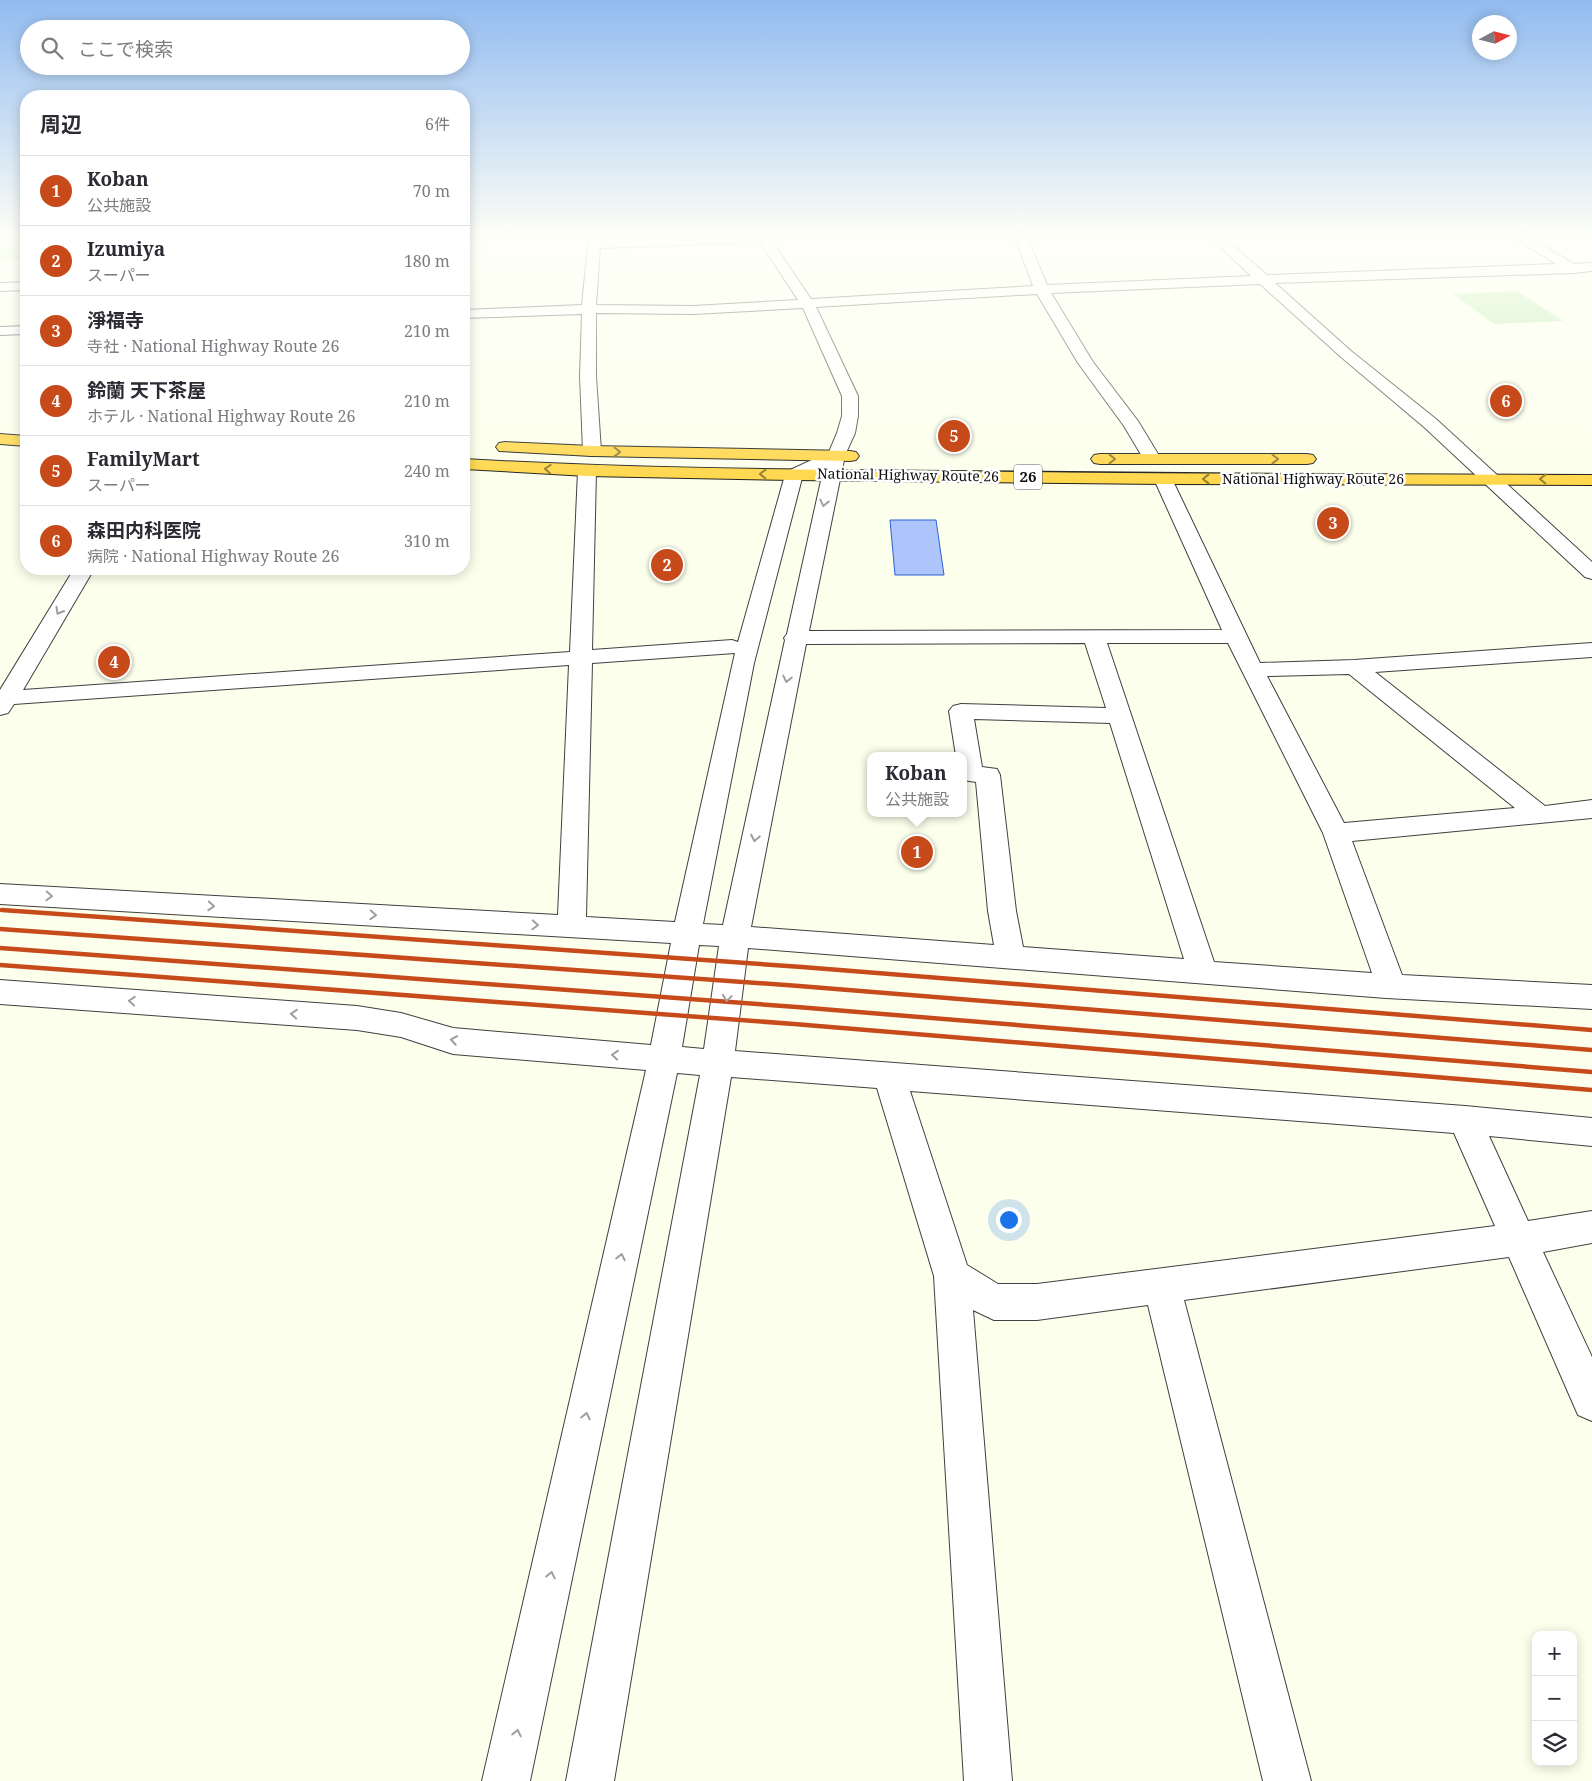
<!DOCTYPE html>
<html lang="ja">
<meta charset="utf-8">
<style>
:root{--surface:#fff;--page:#f7f7f7;--text:#2b2b33;--muted:#7c7c81;--line:#e1e1e2;--accent:#c74a1b}
body{margin:0;font-family:"Noto Serif","Noto Sans JP",serif;background:var(--page);color:var(--text)}
.controls{position:absolute;right:15px;bottom:15px;display:grid;overflow:hidden;border-radius:10px;box-shadow:0 2px 12px #0003}
.controls button{width:45px;height:45px;display:grid;place-items:center;padding:0;border:0;border-bottom:1px solid var(--line);background:var(--surface);color:var(--text);font:25px sans-serif}
.compass{position:absolute;left:1472px;top:15px;width:45px;height:45px;border-radius:50%;background:var(--surface);box-shadow:0 2px 12px #0003;rotate:83deg}
.you{position:absolute;left:1008px;top:1219px;width:18px;height:18px;margin:-12px;border:4px solid #fff;border-radius:50%;background:#1a73e8;box-shadow:0 0 0 8px #1a73e833}
.badge{display:grid;place-items:center;width:32px;height:32px;border-radius:50%;background:var(--accent);color:#fff;font-size:16px;font-weight:700}
.pin{position:absolute;translate:-50% -50%;border:2px solid #fff;box-shadow:0 1px 5px #0006}
.popup{position:absolute;left:867px;top:752px;width:100px;height:65px;box-sizing:border-box;display:grid;place-content:center;border-radius:10px;background:var(--surface);filter:drop-shadow(0 1px 4px #0005);font-size:16px;white-space:nowrap;color:var(--muted)}
.popup b{font-size:19px;color:var(--text)}
.popup::after{content:'';position:absolute;left:50%;top:100%;margin-left:-10px;border:10px solid transparent;border-top-color:var(--surface)}
.list{margin:0;padding:0;list-style:none}
h2{display:flex;justify-content:space-between;align-items:center;height:65px;margin:0;padding:0 20px;font-size:21px}
h2 small{font-size:16px;font-weight:400;color:var(--muted)}
.list li{display:grid;grid-template-columns:32px 1fr auto;gap:15px;align-items:center;box-sizing:border-box;height:70px;padding:0 20px;border-top:1px solid var(--line)}
.list b{display:block;font-size:19px;white-space:nowrap}
.list p{margin:0;font-size:16px;white-space:nowrap;color:var(--muted)}
.list em{font-size:16px;font-style:normal;color:var(--muted)}
.icon{flex:none;width:28px;height:28px;fill:none;stroke:currentColor;stroke-width:2;stroke-linecap:round;stroke-linejoin:round}
.map{position:relative;flex:none;width:1592px;height:1781px;overflow:hidden}
.search{position:absolute;background:var(--surface);box-shadow:0 2px 12px #0003;left:20px;top:20px;width:450px;height:55px;display:flex;align-items:center;gap:12px;box-sizing:border-box;padding:0 18px;border-radius:28px;color:var(--muted);font-size:19px}
.panel{position:absolute;background:var(--surface);box-shadow:0 2px 12px #0003;left:20px;top:90px;width:450px;height:485px;border-radius:20px}
.map>svg:first-child{display:block}
.green{fill:#bfecb4}
.water{fill:#aec5fb;stroke:#2f5ed7}
.lines{fill:none;stroke-linecap:round;stroke-linejoin:round}
.minor-casing{stroke:#404040;stroke-width:2}
.highway-casing{stroke:#1e1e1e;stroke-width:2}
.minor{fill:#fff;fill-rule:evenodd}
.highway{fill:#ffd74b;fill-rule:evenodd}
.rail-far1{stroke:#c74a1b;stroke-width:3}
.rail{stroke:#c74a1b;stroke-width:4.5}
.oneway{stroke:#927c2f}
.oneway2{stroke:#9e9e9e}
.labels{text-anchor:middle;stroke-width:5;stroke-linejoin:round;paint-order:stroke}
.far-street-label{font-size:14px;fill:#0d0d0d;stroke:#fff}
.shield{fill:#fff;stroke:#565656;stroke-width:1}
.shield-label{font-size:15px;font-weight:bold;fill:#0d0d0d}
</style>
<div class="map">
<svg width="1592" height="1781" viewBox="0 0 1592 1781">
<rect width="100%" height="100%" fill="#fdffed"/>
<g class="green">
<polygon points="0,235 26,235 26,260 0,261"/>
<polygon points="1517,291 1563,321 1494,324 1453,294"/>
</g>
<polygon class="water" points="890,520 936,520 944,575 895,575"/>
<g class="lines">
<defs>
<g id="minor">
<path d="M589 235H601V240L768 235 811 299 1033 286 1014 235H1026L1047 285 1251 276 1208 235H1221L1267 275 1556 264 1510 235H1525L1574 264 1592 263V271L1573 273 1275 283 1351 351 1436 419 1592 562V579L1585 577 1424 427 1341 357 1260 284 1051 293 1093 362 1138 421 1161 459 1158 463 1152 464 1146 463 1124 426 1078 363 1037 294 816 307 858 396V416L855 433 845 455 809 631 1222 630 1154 479 1157 475 1163 474 1169 475 1172 479 1260 663 1354 660 1592 643V657L1375 672 1545 806 1592 800V818L1352 841 1402 975 1592 985V1009L1386 998 748 948 735 1051 1465 1106 1592 1118V1146L1489 1136 1528 1221 1592 1211V1243L1543 1252 1592 1357V1421L1578 1415 1509 1257 1184 1300 1311 1781H1263L1148 1305 1037 1320H994L973 1310 1012 1781H964L934 1276 877 1088 731 1077 614 1781H566L700 1075 677 1073 530 1781H482L646 1070 453 1054 401 1037 357 1030 0 1004V980L357 1006 401 1013 453 1028 651 1045 671 943 0 904V884L558 915 569 665 14 704 8 713 0 715V690L74 569H94L23 690 570 652 578 471 581 467 587 466 593 467 596 471 592 650 732 640 738 642 785 475 788 471 829 452 837 433 842 416V396L803 308 693 314 596 313V376L601 451 598 455 592 456 586 455 583 451 580 376 582 314 464 318V310L582 305ZM760 242 798 300 693 306 596 305 600 248ZM824 467 787 634 784 638 785 640 723 925 703 924 754 663 802 478ZM1085 643 1106 708 961 704 953 706 949 711 956 756H963V780L976 782 988 911 994 945 751 927 806 644ZM1107 643H1228L1323 833 1372 973 1214 962ZM735 653 675 922 586 917 592 663ZM1349 674 1515 808 1344 823 1267 676ZM974 719 1110 723 1184 959 1023 947 1016 911 1000 775 997 769 982 767ZM699 945 719 946 704 1049 682 1047ZM910 1091 1454 1133 1495 1226 1037 1284H998L967 1265Z"/>
<polygon points="26,282 26,290 0,291 0,283"/>
<polygon points="26,326 26,334 0,335 0,327"/>
</g>
<g id="highway">
<polygon points="0,434 26,436 26,446 0,444"/>
<polygon points="505,442 592,446 850,451 856,452 859,456 856,460 850,461 592,456 499,451 496,447 499,443"/>
<polygon points="1100,454 1307,454 1313,455 1316,459 1313,463 1307,464 1100,464 1094,463 1091,459 1094,455"/>
<path d="M464 459C624 468 785 470 946 471 1161 474 1377 474 1592 475V485L1163 484 794 480 587 476 464 469Z"/>
</g>
</defs>
<use href="#minor" class="minor-casing"/>
<use href="#highway" class="highway-casing"/>
<use href="#minor" class="minor"/>
<use href="#highway" class="highway"/>
<polyline class="rail-far1" points="0,910 20,911"/>
<g class="rail">
<polyline points="2,910 802,967 1592,1030"/>
<polyline points="0,929 799,986 1592,1050"/>
<polyline points="0,948 797,1007 1592,1072"/>
<polyline points="0,965 794,1024 1592,1090"/>
</g>
</g>
<defs><path id="oneway-chevron" d="M-2-3.5L2.5 0L-2 3.5" fill="none" stroke-width="1.6" stroke-linecap="round" stroke-linejoin="round" transform="scale(1.25)"/></defs>
<g class="oneway">
<use href="#oneway-chevron" transform="translate(617 452) rotate(1)"/>
<use href="#oneway-chevron" transform="translate(1112 459)"/>
<use href="#oneway-chevron" transform="translate(1275 459)"/>
<use href="#oneway-chevron" transform="translate(548 469) rotate(-177)"/>
<use href="#oneway-chevron" transform="translate(763 474) rotate(-179)"/>
<use href="#oneway-chevron" transform="translate(1206 479) rotate(180)"/>
<use href="#oneway-chevron" transform="translate(1543 479) rotate(-179)"/>
</g>
<g class="oneway2">
<use href="#oneway-chevron" transform="translate(824 503) rotate(102)"/>
<use href="#oneway-chevron" transform="translate(59 611) rotate(120)"/>
<use href="#oneway-chevron" transform="translate(787 679) rotate(102)"/>
<use href="#oneway-chevron" transform="translate(755 838) rotate(101)"/>
<use href="#oneway-chevron" transform="translate(49 896) rotate(3)"/>
<use href="#oneway-chevron" transform="translate(211 906) rotate(3)"/>
<use href="#oneway-chevron" transform="translate(373 915) rotate(3)"/>
<use href="#oneway-chevron" transform="translate(535 925) rotate(3)"/>
<use href="#oneway-chevron" transform="translate(727 998) rotate(98)"/>
<use href="#oneway-chevron" transform="translate(132 1001) rotate(-176)"/>
<use href="#oneway-chevron" transform="translate(294 1014) rotate(-176)"/>
<use href="#oneway-chevron" transform="translate(454 1040) rotate(-170)"/>
<use href="#oneway-chevron" transform="translate(615 1055) rotate(-175)"/>
<use href="#oneway-chevron" transform="translate(621 1257) rotate(-78)"/>
<use href="#oneway-chevron" transform="translate(586 1416) rotate(-78)"/>
<use href="#oneway-chevron" transform="translate(551 1575) rotate(-78)"/>
<use href="#oneway-chevron" transform="translate(517 1733) rotate(-78)"/>
</g>
<linearGradient id="sky" x2="0" y2="1"><stop stop-color="#91bbf0"/><stop offset="0.49" stop-color="#fefff7"/><stop offset="1" stop-color="#fefff7" stop-opacity="0"/></linearGradient>
<rect width="1592" height="484" fill="url(#sky)"/>
<g class="labels">
<g class="far-street-label">
<text transform="translate(908 475) rotate(1)" y="5">National Highway Route 26</text>
<text x="1313" y="484">National Highway Route 26</text>
</g>
<rect class="shield" x="1014" y="464.5" width="28" height="25" rx="4"/>
<g class="shield-label">
<text x="1028" y="482">26</text>
</g>
</g>
</svg>
<div class="controls">
<button>+</button>
<button>−</button>
<button><svg class="icon" aria-label="layers" viewBox="0 0 24 24"><path d="M12 4l9 5-9 5-9-5zM3 14l9 5 9-5"/></svg></button>
</div>
<svg class="compass" viewBox="-18 -18 36 36"><path d="M0-13l5 13h-10z" fill="#e53935"/><path d="M0 13l5-13h-10z" fill="#7c7c81"/></svg>
<div class="you"></div>
<div class="pin badge" style="left:917px;top:852px">1</div>
<div class="popup"><b>Koban</b>公共施設</div>
<div class="pin badge" style="left:667px;top:565px">2</div>
<div class="pin badge" style="left:1333px;top:523px">3</div>
<div class="pin badge" style="left:114px;top:662px">4</div>
<div class="pin badge" style="left:954px;top:436px">5</div>
<div class="pin badge" style="left:1506px;top:401px">6</div>
<div class="search"><svg class="icon" aria-label="search" viewBox="0 0 24 24"><circle cx="10" cy="10" r="6"/><path d="M15 15l6 6"/></svg>ここで検索</div>
<section class="panel">
<h2>周辺<small>6件</small></h2>
<ul class="list">
<li><span class="badge">1</span><div><b>Koban</b><p>公共施設</p></div><em>70 m</em></li>
<li><span class="badge">2</span><div><b>Izumiya</b><p>スーパー</p></div><em>180 m</em></li>
<li><span class="badge">3</span><div><b>淨福寺</b><p>寺社 · National Highway Route 26</p></div><em>210 m</em></li>
<li><span class="badge">4</span><div><b>鈴蘭 天下茶屋</b><p>ホテル · National Highway Route 26</p></div><em>210 m</em></li>
<li><span class="badge">5</span><div><b>FamilyMart</b><p>スーパー</p></div><em>240 m</em></li>
<li><span class="badge">6</span><div><b>森田内科医院</b><p>病院 · National Highway Route 26</p></div><em>310 m</em></li>
</ul>
</section>
</div>
